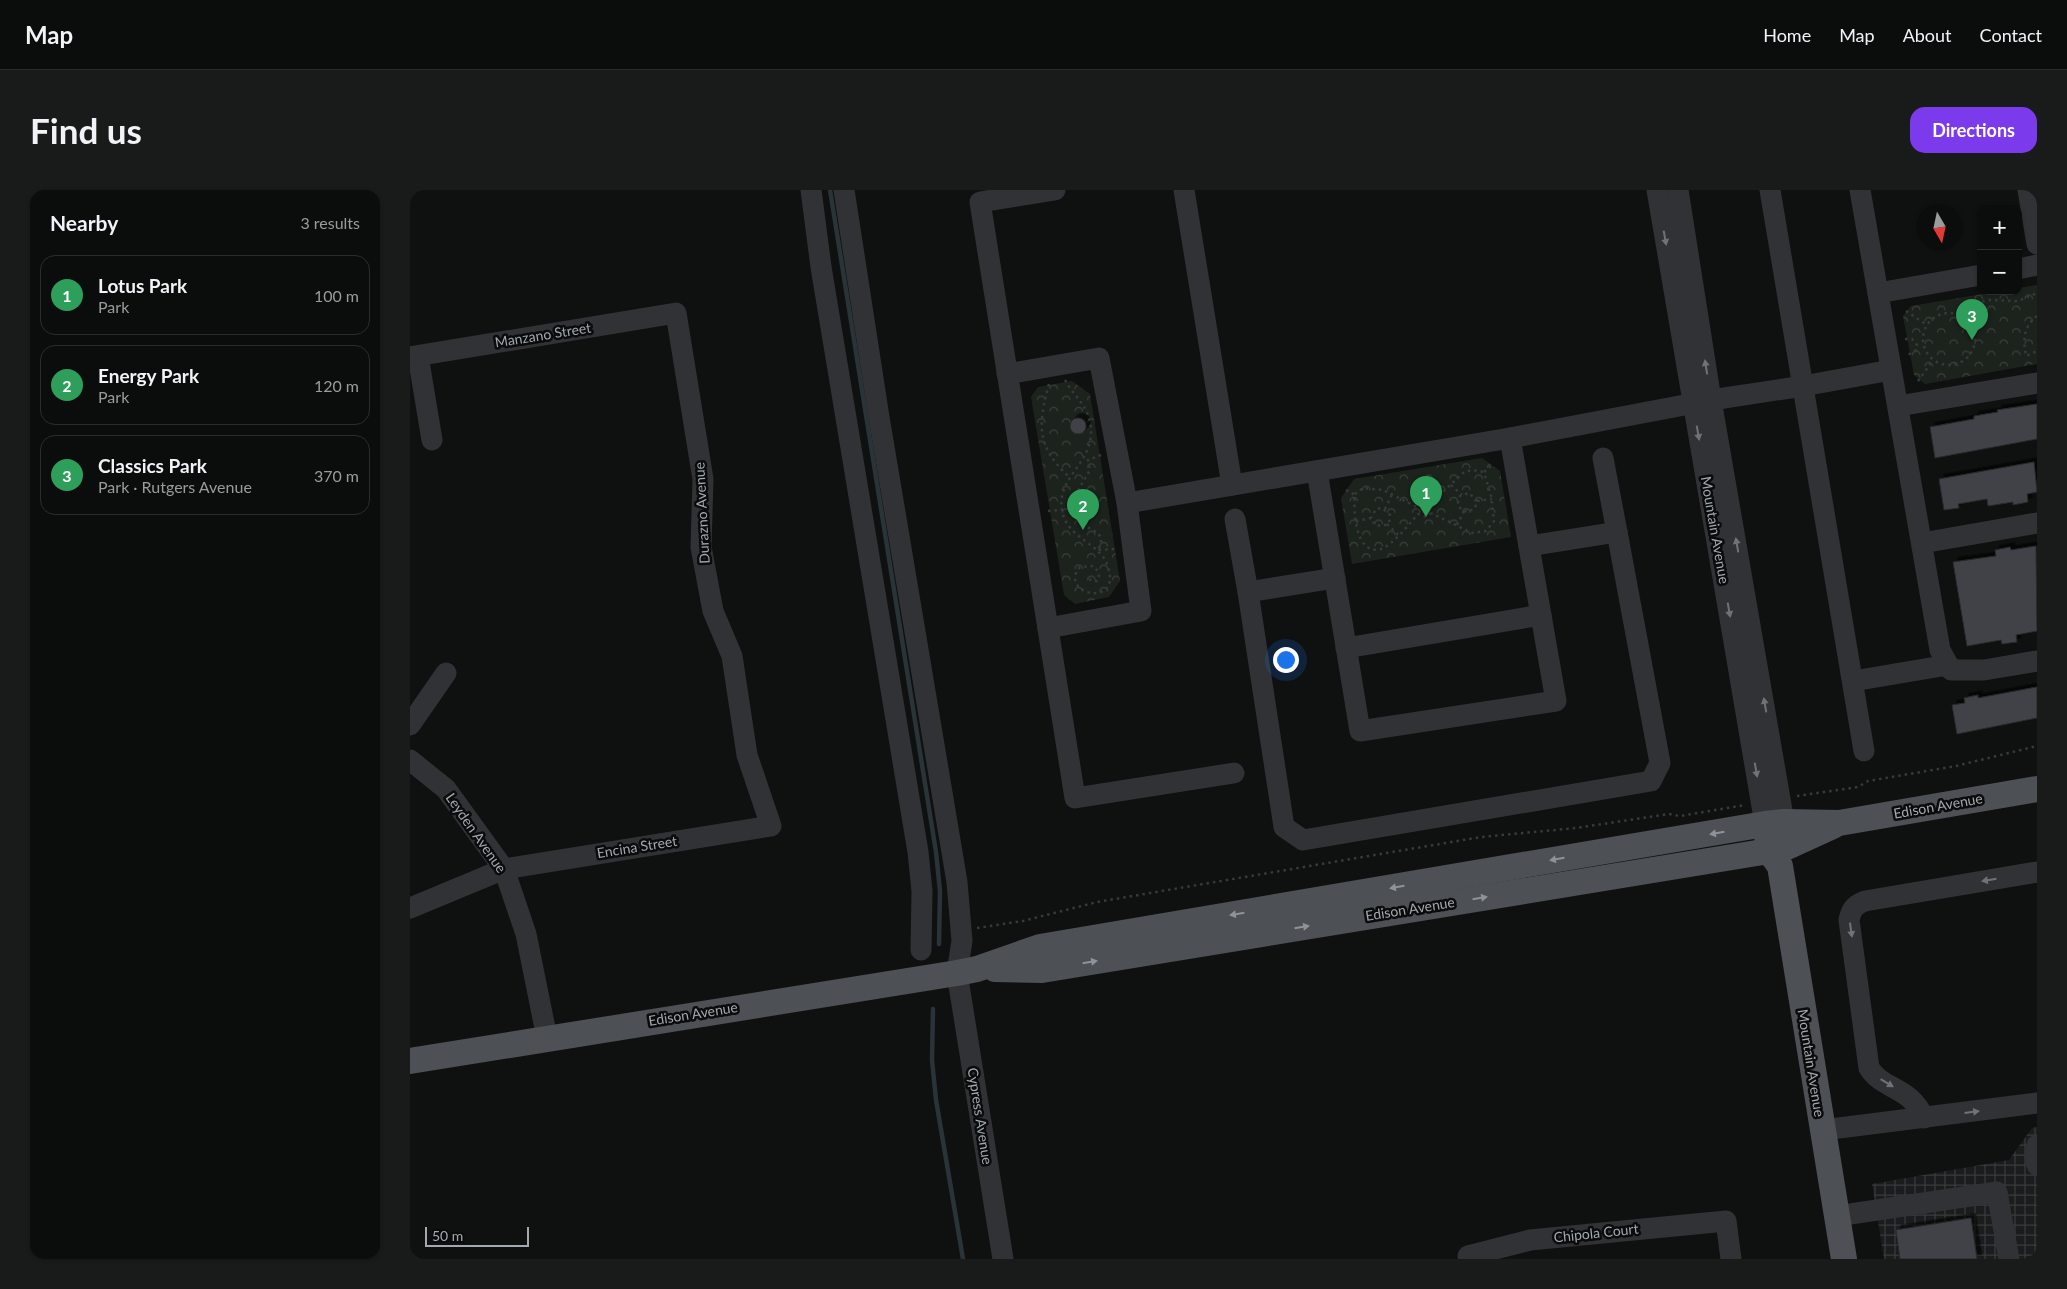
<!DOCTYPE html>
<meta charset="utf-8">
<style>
:root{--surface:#0b0c0c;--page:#191a1a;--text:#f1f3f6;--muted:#9a9b9d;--line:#2b2c2d;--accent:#7c3aed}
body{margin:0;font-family:Lato,sans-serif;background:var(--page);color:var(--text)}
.controls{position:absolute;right:15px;top:15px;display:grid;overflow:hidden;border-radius:10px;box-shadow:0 1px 4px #0004}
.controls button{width:45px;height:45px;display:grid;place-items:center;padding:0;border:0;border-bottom:1px solid var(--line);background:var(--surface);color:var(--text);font:25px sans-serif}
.compass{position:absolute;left:1507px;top:15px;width:45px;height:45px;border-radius:50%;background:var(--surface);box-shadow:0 1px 4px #0004;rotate:171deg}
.scale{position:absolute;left:15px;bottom:12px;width:104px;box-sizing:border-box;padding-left:5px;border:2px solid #a2a9b0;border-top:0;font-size:14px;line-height:18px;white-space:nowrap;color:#a2a9b0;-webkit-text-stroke:4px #0a0b0b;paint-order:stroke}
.you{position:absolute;left:875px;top:469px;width:18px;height:18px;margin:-12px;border:4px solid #fff;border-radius:50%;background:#1a73e8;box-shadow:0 0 0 8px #1a73e833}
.badge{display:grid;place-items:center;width:32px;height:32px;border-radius:50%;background:var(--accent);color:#fff;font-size:16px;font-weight:700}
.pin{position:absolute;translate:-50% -41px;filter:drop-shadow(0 1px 2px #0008)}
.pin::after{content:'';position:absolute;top:26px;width:18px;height:15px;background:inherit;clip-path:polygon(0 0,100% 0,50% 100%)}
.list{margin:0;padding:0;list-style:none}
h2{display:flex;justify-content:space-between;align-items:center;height:65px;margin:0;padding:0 20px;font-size:21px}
h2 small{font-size:16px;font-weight:400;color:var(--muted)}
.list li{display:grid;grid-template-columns:32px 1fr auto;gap:15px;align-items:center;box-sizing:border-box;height:80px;margin:0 10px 10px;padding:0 10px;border:1px solid var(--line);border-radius:15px}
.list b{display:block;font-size:19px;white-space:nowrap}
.list p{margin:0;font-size:16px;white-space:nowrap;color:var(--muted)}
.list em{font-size:16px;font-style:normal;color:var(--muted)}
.map{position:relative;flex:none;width:1627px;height:1069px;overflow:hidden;border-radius:15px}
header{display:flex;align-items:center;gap:30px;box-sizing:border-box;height:70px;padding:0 25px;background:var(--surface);border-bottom:1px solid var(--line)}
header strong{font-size:24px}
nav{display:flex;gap:28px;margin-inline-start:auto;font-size:18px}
.intro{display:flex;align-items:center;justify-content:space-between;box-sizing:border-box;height:120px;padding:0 30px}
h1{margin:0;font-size:35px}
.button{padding:12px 22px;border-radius:15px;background:var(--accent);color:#fff;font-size:18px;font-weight:700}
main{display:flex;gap:30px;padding:0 30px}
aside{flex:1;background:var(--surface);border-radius:15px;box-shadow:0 1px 4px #0004}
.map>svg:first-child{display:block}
.industrial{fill:url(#industrial-grid)}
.park{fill:url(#park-crowns)}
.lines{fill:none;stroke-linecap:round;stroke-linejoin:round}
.stream{stroke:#2a3438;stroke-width:4.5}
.building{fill:#414346;stroke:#292a2c;filter:url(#shadow)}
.path{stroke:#37393c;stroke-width:2.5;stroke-dasharray:2.5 4;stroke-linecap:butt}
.minor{stroke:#313235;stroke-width:21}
.major{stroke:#4d5054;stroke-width:26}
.oneway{fill:#6f7379}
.oneway2{fill:#8d9399}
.labels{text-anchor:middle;stroke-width:5;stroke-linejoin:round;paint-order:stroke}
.street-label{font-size:14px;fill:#a2a9b0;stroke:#0a0b0b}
</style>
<header>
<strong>Map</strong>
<nav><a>Home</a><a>Map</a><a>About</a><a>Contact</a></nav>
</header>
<div class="intro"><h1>Find us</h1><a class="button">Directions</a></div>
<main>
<aside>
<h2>Nearby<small>3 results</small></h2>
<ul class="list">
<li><span class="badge" style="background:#2e9e5b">1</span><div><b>Lotus Park</b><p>Park</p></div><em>100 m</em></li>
<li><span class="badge" style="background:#2e9e5b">2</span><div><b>Energy Park</b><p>Park</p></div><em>120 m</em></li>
<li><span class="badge" style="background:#2e9e5b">3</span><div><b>Classics Park</b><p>Park · Rutgers Avenue</p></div><em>370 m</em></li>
</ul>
</aside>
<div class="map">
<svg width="1627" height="1069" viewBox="0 0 1627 1069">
<defs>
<pattern id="industrial-grid" width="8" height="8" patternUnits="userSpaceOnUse" patternTransform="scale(1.25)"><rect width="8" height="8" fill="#1b1c1d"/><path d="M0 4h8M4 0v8" fill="none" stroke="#393a3b"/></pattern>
<pattern id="park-crowns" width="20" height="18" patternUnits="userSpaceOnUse" patternTransform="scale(1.25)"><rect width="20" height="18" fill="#1c231c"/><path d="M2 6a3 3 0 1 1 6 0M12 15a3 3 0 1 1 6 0" fill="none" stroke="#3a403a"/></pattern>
<filter id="shadow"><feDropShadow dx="4.5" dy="-4.5" stdDeviation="0" flood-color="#0009"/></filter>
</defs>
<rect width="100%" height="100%" fill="#0f1010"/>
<polygon class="industrial" points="1627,937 1627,1069 1474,1069 1462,994 1599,970 1622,938"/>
<g class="park">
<polygon points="1627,95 1627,174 1515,194 1504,185 1493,126 1501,116 1590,101 1608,101 1608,98"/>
<polygon points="662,191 680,204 710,391 699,407 665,414 654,405 621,207 628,197"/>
<polygon points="1072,268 1090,281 1101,347 942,374 931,308 944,289"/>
</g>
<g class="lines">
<g class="stream">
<polyline points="420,0 526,662 530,701 529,754"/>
<polyline points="523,819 522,870 526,910 553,1069"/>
</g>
</g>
<g class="building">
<polygon points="1627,214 1627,249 1525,268 1520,237 1564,229 1564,226 1588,222 1587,220"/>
<circle cx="668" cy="236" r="8"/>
<polygon points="1624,272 1627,302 1617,304 1618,312 1603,315 1603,312 1578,316 1577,309 1548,314 1549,318 1534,320 1529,289"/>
<polygon points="1626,356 1627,441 1606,445 1607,452 1592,454 1591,450 1557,456 1543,372 1586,366 1585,360 1600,357 1601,360"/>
<polygon points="1627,497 1627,528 1547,544 1542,515 1555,513 1554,508 1568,505 1568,508"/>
<polygon points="1561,1028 1567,1069 1490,1069 1486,1040"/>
</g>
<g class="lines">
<g class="path">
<polyline points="1496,121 1517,135"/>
<circle cx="1539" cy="149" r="26"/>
<polyline points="1551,126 1567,113 1579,110 1608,111 1627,103"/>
<path d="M1627 126C1613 137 1613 150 1616 166L1627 161"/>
<polyline points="1495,149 1502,149 1507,155 1506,160 1498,165"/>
<path d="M655 190C663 205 677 215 680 232 688 273 646 284 652 320 657 350 690 351 698 377 712 419 647 404 670 377L682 376 686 378 689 386 687 391H681L678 387"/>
<polyline points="1508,191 1523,170"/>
<path d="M639 194C628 235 626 255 658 286"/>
<polyline points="691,265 678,270 680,280 667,302 663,318 666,320 677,337 688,343 691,348 691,355 687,360 706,359"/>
<polyline points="1041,295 1052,305"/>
<polyline points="936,300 945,305"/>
<polyline points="1067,311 1059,303 1050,306 1048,313 1051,320 1058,322 1065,318 1067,311 1082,309"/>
<polyline points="1019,315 1054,282 1062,280 1074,282"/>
<polyline points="975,319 982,304"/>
<polyline points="638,321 652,320"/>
<path d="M1021 323 1016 327 1008 324C1000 333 983 355 971 359 945 366 943 320 945 304L953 298 973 300 1007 317 1009 314 1017 313 1021 317V323L1062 343 1076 341 1084 331 1081 306 1074 282 1082 275"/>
<polyline points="946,331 961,328 965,335 973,336 979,333 980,325 972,318 966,319 961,328"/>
<polyline points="977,334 988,345"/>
<polyline points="1047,335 1054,321"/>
<polyline points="1387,606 1448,597 1458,591 1546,576 1627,556"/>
<polyline points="567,738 613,731 687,712 1071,647 1166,638 1259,624 1270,626 1335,615"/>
</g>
<g class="minor">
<polyline points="401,0 411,77 508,662 512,701 511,760"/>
<polyline points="434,0 469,227 547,692 552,751 547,783 593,1069"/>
<polyline points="645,0 570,12 665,608 824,583"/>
<polyline points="774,0 822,295"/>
<polyline points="1247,0 1355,634"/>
<polyline points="1268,0 1301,210 1374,632"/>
<polyline points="1360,0 1454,561"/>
<polyline points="1450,0 1530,460 1541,480 1574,480 1627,471"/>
<polyline points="1618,0 1627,54"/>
<polyline points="1608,79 1627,75"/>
<polyline points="1468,103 1571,85"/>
<polyline points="8,166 22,250"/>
<polyline points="0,167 266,123 293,289 291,357 303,421 322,466 337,565 361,636 94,679 0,718"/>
<polyline points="597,184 689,168 717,313 731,421 638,438"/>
<polyline points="1488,216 1627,193"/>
<polyline points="1193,268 1207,342"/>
<polyline points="907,281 950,541 1146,511 1100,248"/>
<polyline points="717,313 1100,248 1301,210 1393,196 1481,180"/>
<polyline points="825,329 838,402"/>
<polyline points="1512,353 1627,333"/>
<polyline points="925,388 838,402 874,637 893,650 1241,591 1250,573 1207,342 1119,356"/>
<polyline points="936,458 1131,425"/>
<polyline points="1443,491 1538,475"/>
<polyline points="0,535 36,483"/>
<polyline points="0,570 36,599 94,679 116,744 137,848"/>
<path d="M1514 928C1499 895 1474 901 1459 878L1439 730C1441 719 1445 715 1455 711L1627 682"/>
<polyline points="1413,940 1627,913"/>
<polyline points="1627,955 1625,965 1627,975"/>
<polyline points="1427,1026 1587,1002 1599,1069"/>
<polyline points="1058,1066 1120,1050 1316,1031 1321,1069"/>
</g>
<g class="major">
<polyline points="1357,646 1359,661 1370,676 1434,1069"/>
<polyline points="585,779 632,780 1359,661 1377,657 1423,636"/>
<polyline points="0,871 547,783 567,779 630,757 1355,634 1374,632 1429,633 1627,599"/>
</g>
</g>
<defs><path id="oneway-solid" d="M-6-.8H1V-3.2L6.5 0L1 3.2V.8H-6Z" transform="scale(1.25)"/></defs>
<g class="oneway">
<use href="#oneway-solid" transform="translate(1255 48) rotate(80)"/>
<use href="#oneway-solid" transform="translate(1296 177) rotate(-99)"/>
<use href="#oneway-solid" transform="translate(1288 243) rotate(80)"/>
<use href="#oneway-solid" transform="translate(1327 355) rotate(-100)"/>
<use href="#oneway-solid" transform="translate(1319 420) rotate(80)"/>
<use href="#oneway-solid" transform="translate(1355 515) rotate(-100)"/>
<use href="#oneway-solid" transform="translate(1346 580) rotate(80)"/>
<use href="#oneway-solid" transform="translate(1579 690) rotate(171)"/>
<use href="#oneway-solid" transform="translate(1441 740) rotate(82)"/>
<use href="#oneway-solid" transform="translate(1477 893) rotate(31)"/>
<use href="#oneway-solid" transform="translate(1562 922) rotate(-7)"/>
</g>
<g class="oneway2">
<use href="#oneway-solid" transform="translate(1307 643) rotate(170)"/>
<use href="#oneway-solid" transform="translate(1147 669) rotate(170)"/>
<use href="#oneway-solid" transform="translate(987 697) rotate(170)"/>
<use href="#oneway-solid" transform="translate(1070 708) rotate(-9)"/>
<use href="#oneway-solid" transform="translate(827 724) rotate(171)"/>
<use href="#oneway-solid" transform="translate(892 737) rotate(-9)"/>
<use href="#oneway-solid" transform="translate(680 772) rotate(-9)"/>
</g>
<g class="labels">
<g class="street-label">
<text transform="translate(133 145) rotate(-9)" y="5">Manzano Street</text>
<text transform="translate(292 323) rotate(-93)" y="5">Durazno Avenue</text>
<text transform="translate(1305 340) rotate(80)" y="5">Mountain Avenue</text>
<text transform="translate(1528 616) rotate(-10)" y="5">Edison Avenue</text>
<text transform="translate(66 643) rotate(55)" y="5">Leyden Avenue</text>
<text transform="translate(227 657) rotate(-9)" y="5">Encina Street</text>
<text transform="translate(1000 719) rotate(-9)" y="5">Edison Avenue</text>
<text transform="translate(283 824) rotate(-9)" y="5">Edison Avenue</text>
<text transform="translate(1401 873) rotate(81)" y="5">Mountain Avenue</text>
<text transform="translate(570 926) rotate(81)" y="5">Cypress Avenue</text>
<text transform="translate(1186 1043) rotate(-6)" y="5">Chipola Court</text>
</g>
</g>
</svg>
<div class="controls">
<button>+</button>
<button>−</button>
</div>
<svg class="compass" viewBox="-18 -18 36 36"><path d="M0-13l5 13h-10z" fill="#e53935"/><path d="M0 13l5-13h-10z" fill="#9a9b9d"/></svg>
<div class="scale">50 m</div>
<div class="you"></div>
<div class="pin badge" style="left:1016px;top:327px;background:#2e9e5b">1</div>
<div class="pin badge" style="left:673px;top:340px;background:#2e9e5b">2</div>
<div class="pin badge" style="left:1562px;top:150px;background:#2e9e5b">3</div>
</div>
</main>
